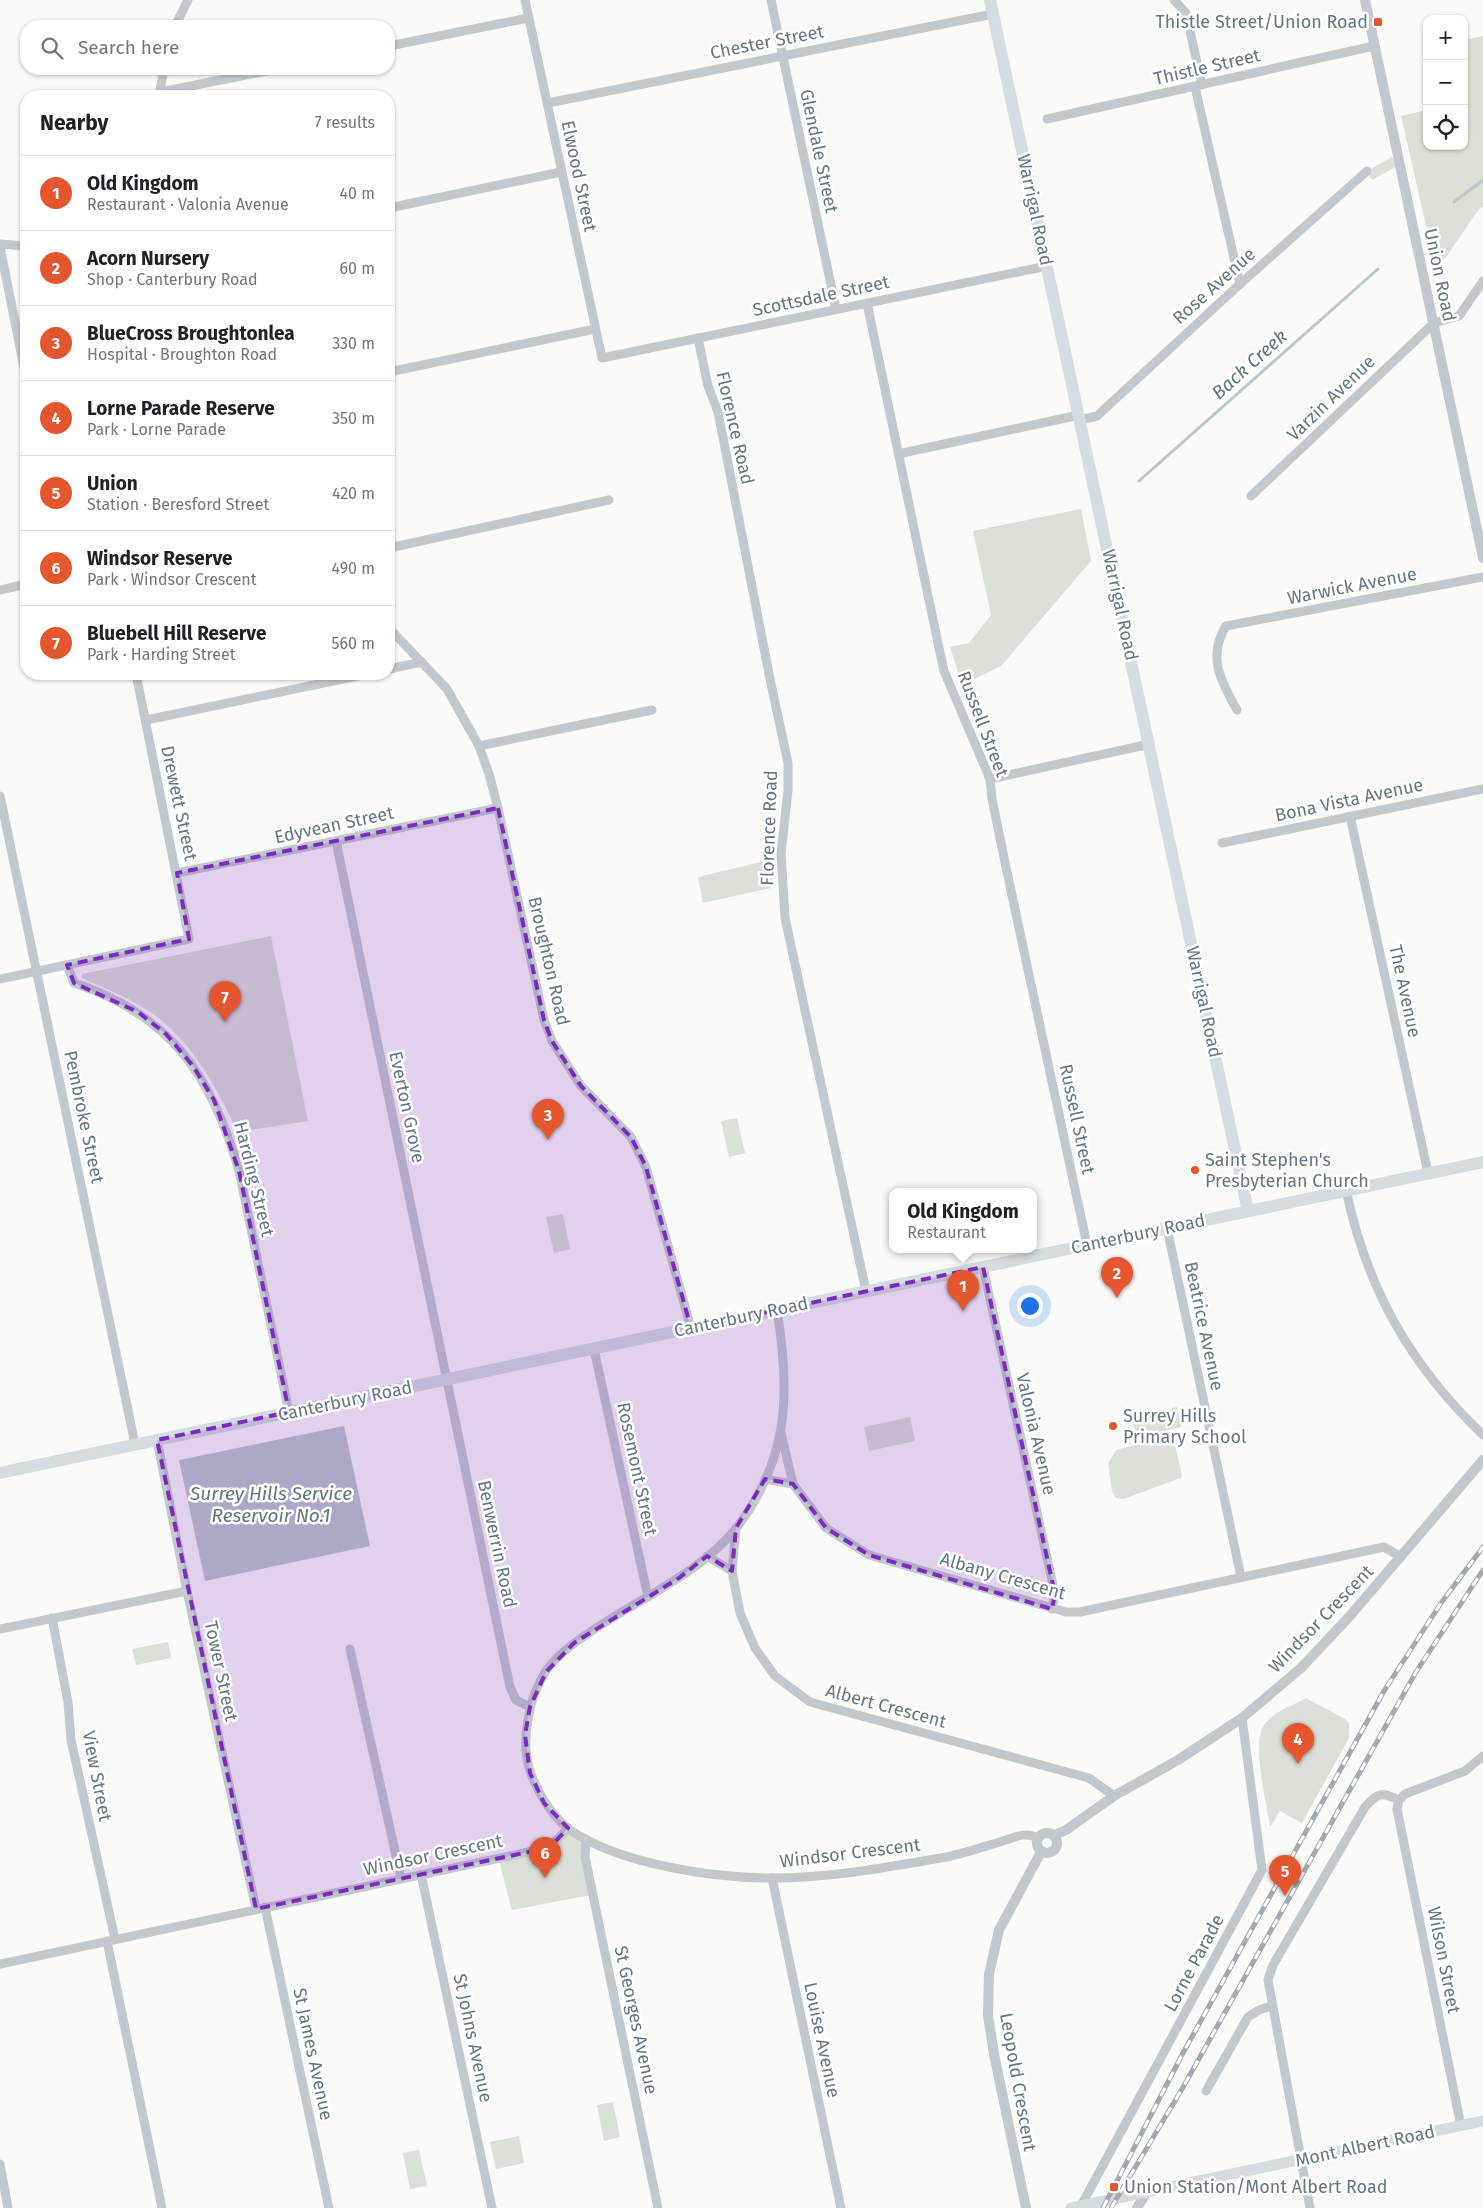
<!DOCTYPE html>
<meta charset="utf-8">
<style>
:root{--surface:#fff;--page:#f2f2f2;--text:#202124;--muted:#757577;--line:#e0e0e0;--accent:#e4572e}
body{margin:0;font-family:"Fira Sans",sans-serif;background:var(--page);color:var(--text)}
.controls{position:absolute;right:15px;top:15px;display:grid;overflow:hidden;border-radius:10px;box-shadow:0 1px 4px #0004}
.controls button{width:45px;height:45px;display:grid;place-items:center;padding:0;border:0;border-bottom:1px solid var(--line);background:var(--surface);color:var(--text);font:25px sans-serif}
.you{position:absolute;left:1029px;top:1305px;width:18px;height:18px;margin:-12px;border:4px solid #fff;border-radius:50%;background:#1a73e8;box-shadow:0 0 0 8px #1a73e833}
.badge{display:grid;place-items:center;width:32px;height:32px;border-radius:50%;background:var(--accent);color:#fff;font-size:16px;font-weight:700}
.pin{position:absolute;translate:-50% -41px;filter:drop-shadow(0 1px 2px #0008)}
.pin::after{content:'';position:absolute;top:26px;width:18px;height:15px;background:inherit;clip-path:polygon(0 0,100% 0,50% 100%)}
.popup{position:absolute;left:889px;top:1188px;width:148px;height:65px;box-sizing:border-box;display:grid;place-content:center;border-radius:10px;background:var(--surface);filter:drop-shadow(0 1px 4px #0005);font-size:16px;white-space:nowrap;color:var(--muted)}
.popup b{font-size:19px;color:var(--text)}
.popup::after{content:'';position:absolute;left:50%;top:100%;margin-left:-10px;border:10px solid transparent;border-top-color:var(--surface)}
.list{margin:0;padding:0;list-style:none}
h2{display:flex;justify-content:space-between;align-items:center;height:65px;margin:0;padding:0 20px;font-size:21px}
h2 small{font-size:16px;font-weight:400;color:var(--muted)}
.list li{display:grid;grid-template-columns:32px 1fr auto;gap:15px;align-items:center;box-sizing:border-box;height:75px;padding:0 20px;border-top:1px solid var(--line)}
.list b{display:block;font-size:19px;white-space:nowrap}
.list p{margin:0;font-size:16px;white-space:nowrap;color:var(--muted)}
.list em{font-size:16px;font-style:normal;color:var(--muted)}
.icon{flex:none;width:28px;height:28px;fill:none;stroke:currentColor;stroke-width:2;stroke-linecap:round;stroke-linejoin:round}
.map{position:relative;flex:none;width:1483px;height:2208px;overflow:hidden}
.search{position:absolute;background:var(--surface);box-shadow:0 1px 4px #0004;left:20px;top:20px;width:375px;height:55px;display:flex;align-items:center;gap:12px;box-sizing:border-box;padding:0 18px;border-radius:20px;color:var(--muted);font-size:19px}
.panel{position:absolute;background:var(--surface);box-shadow:0 1px 4px #0004;left:20px;top:90px;width:375px;height:590px;border-radius:20px}
.map>svg:first-child{display:block}
.green{fill:#dadfd7}
.water{fill:#bbc7cb}
.lines{fill:none;stroke-linecap:round;stroke-linejoin:round}
.stream{stroke:#bbc7cb;stroke-width:3}
.minor{stroke:#c3c8cc;stroke-width:9}
.tertiary{stroke:#c3c8cc;stroke-width:10}
.secondary{stroke:#d6dbdf;stroke-width:11}
.primary{stroke:#d6dbdf;stroke-width:12}
.rail-casing{stroke:#a2aab0;stroke-width:5}
.rail{stroke:#fff;stroke-width:3;stroke-dasharray:9;stroke-linecap:butt}
.marked{fill:#7b2cbf;fill-opacity:0.2;stroke:#7b2cbf;stroke-width:4;stroke-dasharray:10 6;stroke-linejoin:round}
.poi-dot{fill:#e4572e;stroke:#fff;stroke-width:2}
.labels{text-anchor:middle;stroke-width:5;stroke-linejoin:round;paint-order:stroke}
.poi-label{font-size:18px;fill:#657683;stroke:#fff;text-anchor:start}
.street-label{font-size:18px;fill:#657683;stroke:#fff}
.water-label{font-size:19px;font-style:italic;fill:#60757c;stroke:#fff}
</style>
<div class="map">
<svg width="1483" height="2208" viewBox="0 0 1483 2208">
<rect width="100%" height="100%" fill="#fafaf8"/>
<g class="green">
<polygon points="1483,36 1483,207 1479,209 1446,257 1435,265 1401,116 1427,110 1427,146 1464,146 1464,40"/>
<polygon points="1392,157 1397,166 1372,180 1367,171"/>
<polygon points="1081,509 1091,561 1001,666 962,685 950,647 969,643 991,615 973,531"/>
<polygon points="773,859 771,888 703,903 698,877"/>
<path d="M271 936 308 1121 238 1132C215 1085 190 1036 144 1008 124 995 103 988 82 978V974Z"/>
<polygon points="737,1118 745,1153 729,1157 721,1121"/>
<polygon points="563,1214 570,1249 554,1253 546,1217"/>
<polygon points="1177,1407 1181,1427 1137,1438 1132,1418"/>
<polygon points="910,1417 915,1441 869,1451 864,1427"/>
<polygon points="1169,1436 1174,1442 1182,1475 1181,1478 1123,1499 1116,1498 1112,1491 1108,1464 1116,1450"/>
<polygon points="168,1642 171,1658 136,1665 132,1649"/>
<path d="M1306 1698 1345 1719 1349 1723V1738L1302 1823 1280 1811 1270 1827C1267 1805 1251 1742 1264 1725 1274 1711 1292 1706 1306 1698Z"/>
<polygon points="569,1830 584,1841 591,1895 512,1910 499,1861 536,1853"/>
<polygon points="613,2102 620,2137 604,2141 597,2105"/>
<polygon points="519,2136 524,2163 496,2169 490,2142"/>
<polygon points="419,2150 427,2186 410,2189 403,2153"/>
</g>
<polygon class="water" points="344,1426 370,1546 205,1581 179,1460"/>
<g class="lines">
<g class="stream">
<polyline points="1454,202 1483,180"/>
<polyline points="1139,481 1378,269"/>
</g>
<g class="minor">
<polyline points="525,0 602,358 1047,266"/>
<polyline points="771,0 836,309"/>
<polyline points="1174,0 1186,13 1202,85"/>
<polyline points="175,26 188,0"/>
<polyline points="389,46 528,18"/>
<polyline points="1195,87 1240,284"/>
<polyline points="160,92 277,69"/>
<polyline points="159,96 164,69"/>
<polyline points="548,103 993,14"/>
<polyline points="1047,119 1374,46"/>
<polyline points="389,208 561,172"/>
<polyline points="0,244 26,246"/>
<polyline points="0,247 26,377"/>
<polyline points="867,303 939,648 944,671 990,779 992,799 1007,872 1087,1245"/>
<polyline points="698,338 708,386 718,412 770,679 788,763 788,790 781,854 785,918 866,1291"/>
<polyline points="389,372 595,329"/>
<polyline points="1080,420 1097,416 1240,284 1367,171"/>
<polyline points="898,454 1079,415"/>
<polyline points="1251,496 1434,323 1459,316 1483,281"/>
<polyline points="389,548 609,500"/>
<polyline points="0,590 26,584"/>
<polyline points="389,628 447,689 479,746 489,774 498,808 544,1020 552,1041 581,1086 631,1137 646,1167 691,1328"/>
<polyline points="389,669 422,662"/>
<path d="M1237 710C1221 682 1207 656 1226 626L1483 577"/>
<polyline points="146,720 367,674"/>
<polyline points="479,746 652,710"/>
<polyline points="990,779 1150,744"/>
<polyline points="0,796 135,1444"/>
<polyline points="1350,816 1428,1173"/>
<polyline points="336,841 510,1687 516,1700 530,1707"/>
<polyline points="1222,843 1483,789"/>
<polyline points="177,873 498,808"/>
<path d="M67 965 74 983C171 1015 212 1076 239 1171L289 1412"/>
<polyline points="0,979 189,939 136,674"/>
<path d="M1346 1190C1367 1289 1410 1365 1483 1435"/>
<polyline points="1167,1228 1241,1577"/>
<polyline points="983,1267 1055,1594 1052,1609"/>
<path d="M777 1310C790 1390 790 1457 738 1526 704 1570 647 1595 601 1625 581 1638 559 1652 545 1672 537 1686 530 1704 528 1720 524 1739 525 1763 534 1781 542 1799 553 1817 570 1830 620 1864 712 1878 772 1878 830 1878 889 1867 946 1857 966 1853 986 1846 1006 1840 1012 1838 1021 1834 1028 1835 1031 1835 1035 1837 1038 1838"/>
<polyline points="594,1349 648,1597"/>
<polyline points="781,1433 793,1484 826,1528 869,1555 1066,1612 1080,1612 1384,1547 1401,1557"/>
<polyline points="157,1440 187,1591 256,1909"/>
<polyline points="765,1479 793,1484"/>
<polyline points="736,1528 732,1571 740,1613 755,1648 775,1676 810,1702 1089,1778 1114,1796"/>
<polyline points="707,1556 732,1571"/>
<polyline points="52,1618 68,1702 71,1740 115,1939"/>
<polyline points="0,1629 187,1591"/>
<polyline points="350,1649 401,1878"/>
<polyline points="586,1839 585,1857 658,2208"/>
<polyline points="421,1874 492,2208"/>
<polyline points="772,1878 841,2208"/>
<polyline points="265,1907 329,2208"/>
<polyline points="107,1941 162,2208"/>
<polyline points="0,1964 538,1850 554,1843 568,1828"/>
<polyline points="1206,2091 1248,2017 1259,2010 1271,2006"/>
<polyline points="1461,2126 1397,1809 1399,1800 1405,1794 1465,1771 1483,1756"/>
<polyline points="0,2164 8,2208"/>
<polyline points="1081,2206 1262,1870 1242,1718"/>
<path d="M1310 2208 1268 1980 1273 1965 1365 1807C1379 1792 1381 1792 1399 1800"/>
</g>
<g class="tertiary">
<polyline points="1365,0 1483,558"/>
<circle cx="1047" cy="1843" r="10"/>
<polyline points="1055,1835 1066,1830 1114,1796 1178,1760 1242,1718 1301,1668 1349,1617 1483,1460"/>
<polyline points="1026,2208 994,2054 988,2015 989,1974 999,1930 1041,1852"/>
<polyline points="1137,2208 1147,2192"/>
</g>
<polyline class="secondary" points="1071,2208 1483,2121"/>
<g class="primary">
<polyline points="990,0 1248,1211"/>
<polyline points="0,1473 1483,1162"/>
</g>
<defs>
<g id="rail">
<polyline points="1103,2208 1183,2053 1384,1691 1441,1603 1483,1547"/>
<polyline points="1111,2208 1182,2089 1416,1672 1483,1570"/>
</g>
</defs>
<use href="#rail" class="rail-casing"/>
<use href="#rail" class="rail"/>
</g>
<path class="marked" d="M498 808 544 1020 552 1041 581 1086 631 1137 646 1167 691 1328 983 1267 1055 1594 1052 1609 869 1555 826 1528 793 1484 765 1479 736 1528 732 1571 707 1556 679 1578 574 1643 546 1672 530 1707 525 1735 530 1773 544 1803 568 1828 554 1843 538 1850 256 1909 157 1440 289 1412 239 1171 214 1100 193 1066 166 1034 138 1012 74 983 67 965 189 939 177 873Z"/>
<g class="poi-dot">
<rect x="1373" y="17" width="10" height="10" rx="2.5"/>
<circle cx="1195" cy="1170" r="5"/>
<circle cx="1113" cy="1426" r="5"/>
<rect x="1109" y="2182" width="10" height="10" rx="2.5"/>
</g>
<g class="labels">
<g class="poi-label">
<text x="1368" y="28" text-anchor="end">Thistle Street/Union Road</text>
<text x="1205" y="1166">Saint Stephen's<tspan x="1205" dy="21">Presbyterian Church</tspan></text>
<text x="1123" y="1422">Surrey Hills<tspan x="1123" dy="21">Primary School</tspan></text>
<text x="1124" y="2193">Union Station/Mont Albert Road</text>
</g>
<g class="street-label">
<text transform="translate(767 42) rotate(-11)" y="6">Chester Street</text>
<text transform="translate(1207 67) rotate(-13)" y="6">Thistle Street</text>
<text transform="translate(819 151) rotate(78)" y="6">Glendale Street</text>
<text transform="translate(579 176) rotate(78)" y="6">Elwood Street</text>
<text transform="translate(1035 210) rotate(78)" y="6">Warrigal Road</text>
<text transform="translate(1440 275) rotate(78)" y="6">Union Road</text>
<text transform="translate(1214 286) rotate(-42)" y="6">Rose Avenue</text>
<text transform="translate(821 296) rotate(-12)" y="6">Scottsdale Street</text>
<text transform="translate(1331 398) rotate(-44)" y="6">Varzin Avenue</text>
<text transform="translate(735 428) rotate(77)" y="6">Florence Road</text>
<text transform="translate(1352 586) rotate(-11)" y="6">Warwick Avenue</text>
<text transform="translate(1120 605) rotate(78)" y="6">Warrigal Road</text>
<text transform="translate(983 724) rotate(69)" y="6">Russell Street</text>
<text transform="translate(1349 800) rotate(-12)" y="6">Bona Vista Avenue</text>
<text transform="translate(179 803) rotate(78)" y="6">Drewett Street</text>
<text transform="translate(334 825) rotate(-12)" y="6">Edyvean Street</text>
<text transform="translate(769 828) rotate(-88)" y="6">Florence Road</text>
<text transform="translate(549 961) rotate(77)" y="6">Broughton Road</text>
<text transform="translate(1405 991) rotate(78)" y="6">The Avenue</text>
<text transform="translate(1204 1002) rotate(78)" y="6">Warrigal Road</text>
<text transform="translate(407 1107) rotate(78)" y="6">Everton Grove</text>
<text transform="translate(84 1117) rotate(78)" y="6">Pembroke Street</text>
<text transform="translate(1077 1119) rotate(78)" y="6">Russell Street</text>
<text transform="translate(254 1179) rotate(76)" y="6">Harding Street</text>
<text transform="translate(1138 1234) rotate(-12)" y="6">Canterbury Road</text>
<text transform="translate(741 1317) rotate(-12)" y="6">Canterbury Road</text>
<text transform="translate(1204 1326) rotate(78)" y="6">Beatrice Avenue</text>
<text transform="translate(345 1401) rotate(-12)" y="6">Canterbury Road</text>
<text transform="translate(1036 1434) rotate(77)" y="6">Valonia Avenue</text>
<text transform="translate(637 1469) rotate(78)" y="6">Rosemont Street</text>
<text transform="translate(497 1544) rotate(78)" y="6">Benwerrin Road</text>
<text transform="translate(1003 1576) rotate(16)" y="6">Albany Crescent</text>
<text transform="translate(1321 1619) rotate(-46)" y="6">Windsor Crescent</text>
<text transform="translate(221 1671) rotate(78)" y="6">Tower Street</text>
<text transform="translate(886 1706) rotate(15)" y="6">Albert Crescent</text>
<text transform="translate(97 1776) rotate(79)" y="6">View Street</text>
<text transform="translate(850 1853) rotate(-7)" y="6">Windsor Crescent</text>
<text transform="translate(433 1855) rotate(-12)" y="6">Windsor Crescent</text>
<text transform="translate(1444 1960) rotate(79)" y="6">Wilson Street</text>
<text transform="translate(1194 1963) rotate(-62)" y="6">Lorne Parade</text>
<text transform="translate(636 2020) rotate(78)" y="6">St Georges Avenue</text>
<text transform="translate(473 2038) rotate(78)" y="6">St Johns Avenue</text>
<text transform="translate(822 2040) rotate(78)" y="6">Louise Avenue</text>
<text transform="translate(313 2054) rotate(78)" y="6">St James Avenue</text>
<text transform="translate(1018 2082) rotate(80)" y="6">Leopold Crescent</text>
<text transform="translate(1365 2146) rotate(-12)" y="6">Mont Albert Road</text>
</g>
<g class="water-label">
<text transform="translate(1249 364) rotate(-42)" y="7">Back Creek</text>
<text x="271" y="1500">Surrey Hills Service<tspan x="271" dy="22">Reservoir No.1</tspan></text>
</g>
</g>
</svg>
<div class="controls">
<button>+</button>
<button>−</button>
<button><svg class="icon" aria-label="locate" viewBox="0 0 24 24"><circle cx="12" cy="12" r="6"/><path d="M12 2v4M12 18v4M2 12h4M18 12h4"/></svg></button>
</div>
<div class="you"></div>
<div class="pin badge" style="left:963px;top:1311px">1</div>
<div class="popup"><b>Old Kingdom</b>Restaurant</div>
<div class="pin badge" style="left:1117px;top:1298px">2</div>
<div class="pin badge" style="left:548px;top:1140px">3</div>
<div class="pin badge" style="left:1298px;top:1764px">4</div>
<div class="pin badge" style="left:1285px;top:1896px">5</div>
<div class="pin badge" style="left:545px;top:1878px">6</div>
<div class="pin badge" style="left:225px;top:1022px">7</div>
<div class="search"><svg class="icon" aria-label="search" viewBox="0 0 24 24"><circle cx="10" cy="10" r="6"/><path d="M15 15l6 6"/></svg>Search here</div>
<section class="panel">
<h2>Nearby<small>7 results</small></h2>
<ul class="list">
<li><span class="badge">1</span><div><b>Old Kingdom</b><p>Restaurant · Valonia Avenue</p></div><em>40 m</em></li>
<li><span class="badge">2</span><div><b>Acorn Nursery</b><p>Shop · Canterbury Road</p></div><em>60 m</em></li>
<li><span class="badge">3</span><div><b>BlueCross Broughtonlea</b><p>Hospital · Broughton Road</p></div><em>330 m</em></li>
<li><span class="badge">4</span><div><b>Lorne Parade Reserve</b><p>Park · Lorne Parade</p></div><em>350 m</em></li>
<li><span class="badge">5</span><div><b>Union</b><p>Station · Beresford Street</p></div><em>420 m</em></li>
<li><span class="badge">6</span><div><b>Windsor Reserve</b><p>Park · Windsor Crescent</p></div><em>490 m</em></li>
<li><span class="badge">7</span><div><b>Bluebell Hill Reserve</b><p>Park · Harding Street</p></div><em>560 m</em></li>
</ul>
</section>
</div>
